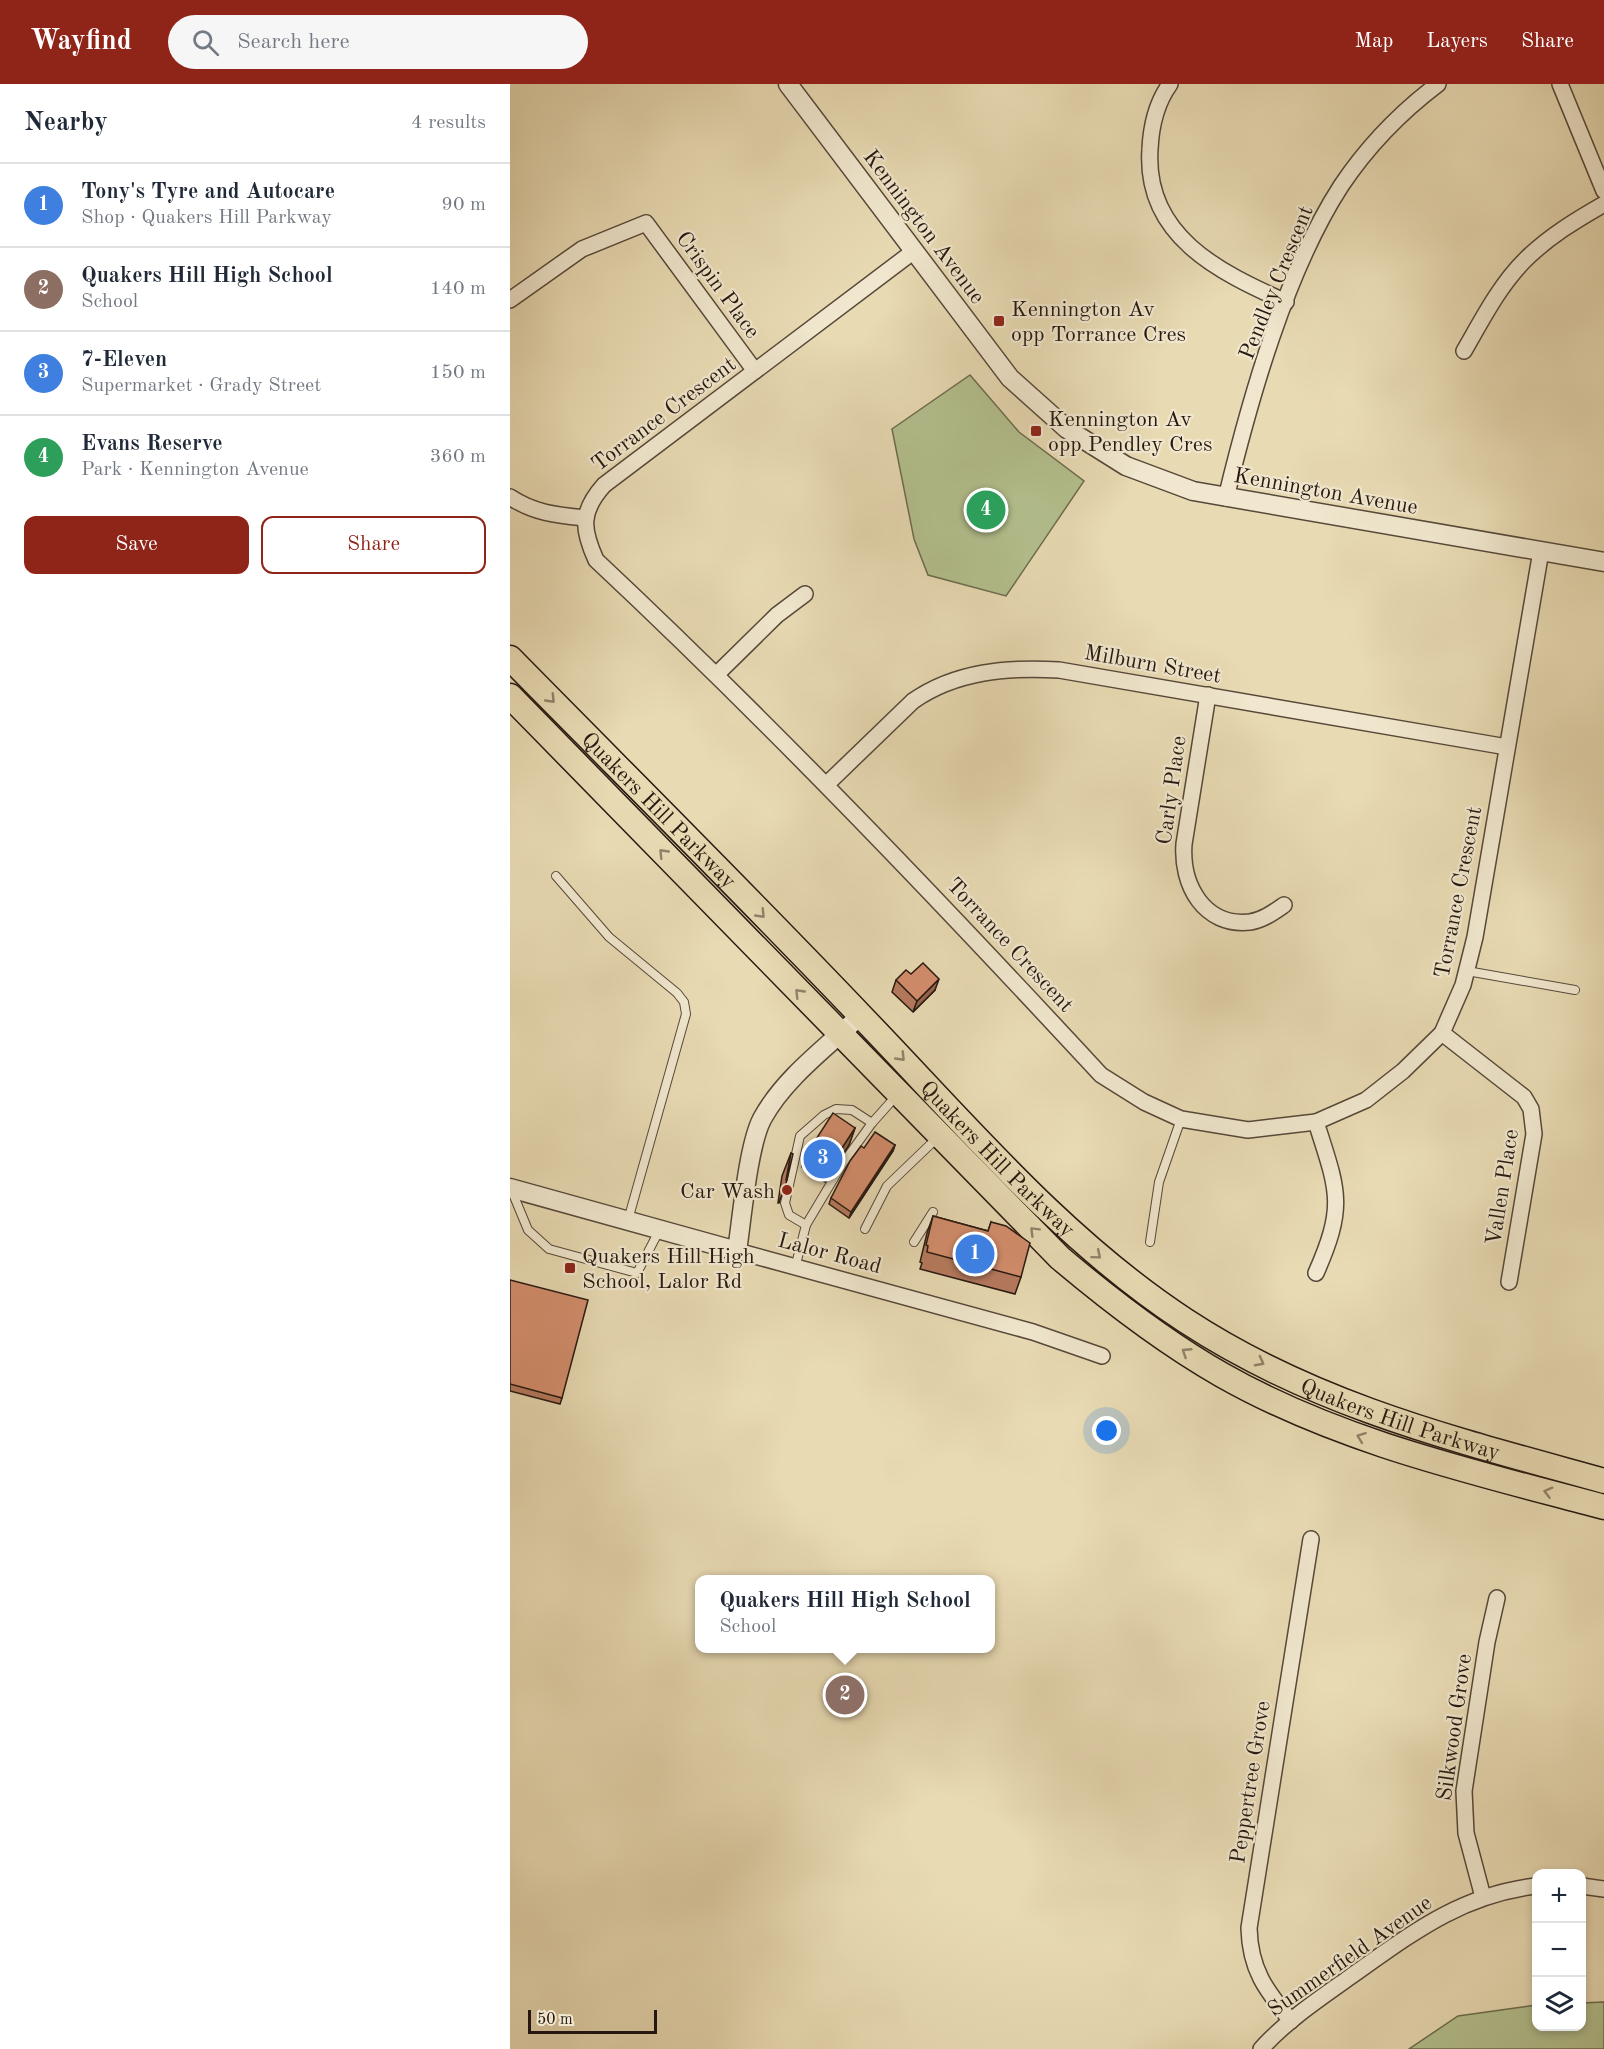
<!DOCTYPE html>
<meta charset="utf-8">
<style>
:root{--surface:#fff;--page:#f6f6f7;--text:#1f2937;--muted:#747a83;--line:#e0e1e3;--accent:#8f2418}
body{margin:0;font-family:"Old Standard TT",serif;background:var(--page);color:var(--text)}
.controls{position:absolute;right:18px;bottom:18px;display:grid;overflow:hidden;border-radius:12px;box-shadow:0 3px 9px #0003}
.controls button{width:54px;height:54px;display:grid;place-items:center;padding:0;border:0;border-bottom:2px solid var(--line);background:var(--surface);color:var(--text);font:30px sans-serif}
.scale{position:absolute;left:18px;bottom:15px;width:129px;box-sizing:border-box;padding-left:6px;border:3px solid #261810;border-top:0;font-size:16px;line-height:21px;white-space:nowrap;color:#261810;-webkit-text-stroke:4px #f0e7ce;paint-order:stroke}
.you{position:absolute;left:597px;top:1347px;width:21px;height:21px;margin:-15px;border:4px solid #fff;border-radius:50%;background:#1a73e8;box-shadow:0 0 0 9px #1a73e833}
.badge{display:grid;place-items:center;width:39px;height:39px;border-radius:50%;background:var(--accent);color:#fff;font-size:20px;font-weight:700}
.pin{position:absolute;translate:-50% -50%;border:3px solid #fff;box-shadow:0 2px 6px #0006}
.popup{position:absolute;left:185px;top:1491px;width:300px;height:78px;box-sizing:border-box;display:grid;place-content:center;border-radius:12px;background:var(--surface);filter:drop-shadow(0 2px 4px #0005);font-size:20px;white-space:nowrap;color:var(--muted)}
.popup b{font-size:22px;color:var(--text)}
.popup::after{content:'';position:absolute;left:50%;top:100%;margin-left:-12px;border:12px solid transparent;border-top-color:var(--surface)}
.list{margin:0;padding:0;list-style:none}
h2{display:flex;justify-content:space-between;align-items:center;height:78px;margin:0;padding:0 24px;font-size:26px}
h2 small{font-size:20px;font-weight:400;color:var(--muted)}
.list li{display:grid;grid-template-columns:39px 1fr auto;gap:18px;align-items:center;box-sizing:border-box;height:84px;padding:0 24px;border-top:2px solid var(--line)}
.list b{display:block;font-size:22px;white-space:nowrap}
.list p{margin:0;font-size:20px;white-space:nowrap;color:var(--muted)}
.list em{font-size:20px;font-style:normal;color:var(--muted)}
.actions{display:flex;gap:12px;padding:18px 24px}
.actions a{flex:1;padding:14px 0;border:2px solid var(--accent);border-radius:12px;text-align:center;font-size:21px;color:var(--accent)}
.actions .main{background:var(--accent);color:#fff}
.icon{flex:none;width:33px;height:33px;fill:none;stroke:currentColor;stroke-width:2;stroke-linecap:round;stroke-linejoin:round}
.map{position:relative;flex:none;width:1094px;height:1965px;overflow:hidden}
header{display:flex;align-items:center;gap:36px;box-sizing:border-box;height:84px;padding:0 30px;background:var(--accent);color:#fff}
header strong{font-size:28px}
nav{display:flex;gap:33px;margin-inline-start:auto;font-size:21px}
.search{width:420px;height:54px;background:var(--page);display:flex;align-items:center;gap:15px;box-sizing:border-box;padding:0 21px;border-radius:33px;color:var(--muted);font-size:22px}
main{display:flex}
aside{flex:1;background:var(--surface)}
.map>svg:first-child{display:block}
.green{fill:#b3c08e;stroke:#6c6c4f;stroke-width:1.5}
.lines{fill:none;stroke-linecap:round;stroke-linejoin:round}
.service-casing{stroke:#564839;stroke-width:10}
.minor-casing{stroke:#564839;stroke-width:18}
.tertiary-casing{stroke:#564839;stroke-width:21}
.primary-casing{stroke:#261810;stroke-width:27}
.service{stroke:#f0e7ce;stroke-width:8}
.minor{stroke:#f0e7ce;stroke-width:15}
.tertiary{stroke:#f0e7ce;stroke-width:18}
.primary{stroke:#e8dab3;stroke-width:24}
.wall{fill:#b67a5e;stroke:#261810;stroke-width:1.5}
.shaded-wall{fill:#94634c;stroke:#261810;stroke-width:1.5}
.building{fill:#d48e6d;stroke:#261810;stroke-width:1.5}
.oneway{stroke:#91836a}
.poi-dot{fill:#8f2418;stroke:#f0e7ce;stroke-width:2}
.labels{text-anchor:middle;stroke-width:4.5;stroke-linejoin:round;paint-order:stroke}
.street-label{font-size:22px;fill:#261810;stroke:#f0e7ce}
.poi-label{font-size:22px;fill:#261810;stroke:#f0e7ce;text-anchor:start}
</style>
<header>
<strong>Wayfind</strong>
<div class="search"><svg class="icon" aria-label="search" viewBox="0 0 24 24"><circle cx="10" cy="10" r="6"/><path d="M15 15l6 6"/></svg>Search here</div>
<nav><a>Map</a><a>Layers</a><a>Share</a></nav>
</header>
<main>
<aside>
<h2>Nearby<small>4 results</small></h2>
<ul class="list">
<li><span class="badge" style="background:#3f7fe0">1</span><div><b>Tony's Tyre and Autocare</b><p>Shop · Quakers Hill Parkway</p></div><em>90 m</em></li>
<li><span class="badge" style="background:#8d6e63">2</span><div><b>Quakers Hill High School</b><p>School</p></div><em>140 m</em></li>
<li><span class="badge" style="background:#3f7fe0">3</span><div><b>7-Eleven</b><p>Supermarket · Grady Street</p></div><em>150 m</em></li>
<li><span class="badge" style="background:#2e9e5b">4</span><div><b>Evans Reserve</b><p>Park · Kennington Avenue</p></div><em>360 m</em></li>
</ul>
<div class="actions"><a class="main">Save</a><a>Share</a></div>
</aside>
<div class="map">
<svg width="1094" height="1965" viewBox="0 0 1094 1965">
<rect width="100%" height="100%" fill="#e8dab3"/>
<filter id="stains"><feTurbulence type="fractalNoise" baseFrequency=".00333" numOctaves="4"/><feColorMatrix values="0 0 0 0 .2 0 0 0 0 .09 0 0 0 0 .02 0 0 0 .5 -.17"/></filter>
<radialGradient id="worn" r=".72"><stop offset=".6" stop-color="#630" stop-opacity="0"/><stop offset="1" stop-color="#630" stop-opacity=".3"/></radialGradient>
<g class="green">
<polygon points="460,291 509,348 574,397 496,512 418,491 404,455 382,345"/>
<polygon points="1094,1918 1094,1965 899,1965 948,1932 1026,1921 1026,1942 1072,1942 1072,1919"/>
</g>
<g class="lines">
<defs>
<g id="service">
<polyline points="46,792 99,853 167,909 174,918 176,930 118,1136"/>
<polyline points="957,887 1065,906"/>
<polyline points="1,1105 18,1146 39,1165 127,1189 149,1147"/>
<polyline points="296,1141 279,1131 275,1119 290,1052 314,1031 326,1025 342,1026 362,1039"/>
<polyline points="355,1145 377,1102 427,1054"/>
<polyline points="404,1158 423,1128"/>
<polyline points="640,1158 649,1098 671,1035"/>
<polyline points="285,1184 296,1141 333,1079 362,1039 387,1011"/>
</g>
<g id="minor">
<path d="M660 0C647 18 641 43 640 65 634 152 709 188 776 218"/>
<polyline points="1050,0 1094,107"/>
<path d="M404 167 94 401C70 428 72 445 86 476 262 641 427 814 591 991L634 1018 671 1035 738 1046 806 1038 856 1016 893 987 932 949 953 901 965 853 1031 467"/>
<polyline points="0,216 72,165 136,139 245,287"/>
<path d="M954 267C972 236 989 202 1015 176 1038 153 1066 136 1094 120"/>
<path d="M0 413C24 429 46 431 75 434"/>
<path d="M716 414C740 315 776 187 831 102 857 63 891 28 928 0"/>
<polyline points="207,590 267,531 295,510"/>
<path d="M698 611 674 760C671 801 694 843 740 838 753 836 764 828 774 821"/>
<path d="M317 700 403 617C446 587 498 583 549 586L997 663"/>
<polyline points="932,949 1014,1013 1021,1025 1024,1050 999,1198"/>
<polyline points="227,1167 523,1248 592,1272"/>
<path d="M806 1189C836 1121 828 1107 806 1038"/>
<polyline points="1072,1802 1094,1805"/>
<polyline points="973,1813 956,1749 954,1707 977,1558 987,1514"/>
<path d="M781 1937C756 1906 740 1886 739 1844L801 1455"/>
<path d="M751 1965C776 1937 809 1915 840 1893 901 1850 950 1811 1026 1802"/>
</g>
<g id="tertiary">
<polyline points="278,0 500,294 557,345 616,382 683,407 1094,478"/>
<path d="M0 1104 227 1167C232 1134 238 1062 252 1035 274 994 318 962 351 931"/>
</g>
<g id="primary">
<path id="s1" d="M0 574C118 694 238 813 354 935 456 1041 552 1156 676 1237 806 1322 947 1356 1094 1397"/>
<path d="M0 612 550 1174C601 1217 654 1258 712 1291 830 1358 964 1388 1094 1423"/>
</g>
</defs>
<use href="#service" class="service-casing"/>
<use href="#minor" class="minor-casing"/>
<use href="#tertiary" class="tertiary-casing"/>
<use href="#primary" class="primary-casing"/>
<use href="#service" class="service"/>
<use href="#minor" class="minor"/>
<use href="#tertiary" class="tertiary"/>
<use href="#primary" class="primary"/>
</g>
<g class="wall">
<polygon points="401,890 425,906 403,928 382,908 386,896"/>
<polygon points="345,1044 339,1061 315,1098 292,1083 299,1066"/>
<polygon points="385,1061 383,1067 339,1134 319,1120 321,1114 354,1064"/>
<polygon points="281,1069 277,1096 269,1119 268,1119 272,1092"/>
<polygon points="423,1132 478,1147 481,1138 511,1193 505,1210 410,1185 412,1179 410,1178 417,1149"/>
<polygon points="0,1196 52,1314 50,1320 0,1307"/>
</g>
<g class="shaded-wall">
<polygon points="429,895 425,906 403,928 407,917"/>
<polygon points="345,1044 339,1061 315,1098 321,1081"/>
<polygon points="385,1061 383,1067 339,1134 341,1128"/>
</g>
<g class="building">
<polygon points="413,879 429,895 407,917 386,896 396,886 401,890"/>
<polygon points="323,1029 345,1044 321,1081 299,1066"/>
<polygon points="365,1048 385,1061 341,1128 321,1114 340,1077 351,1062 354,1064"/>
<polygon points="281,1069 283,1070 277,1096 276,1096"/>
<polygon points="423,1132 478,1147 481,1138 496,1142 520,1159 511,1193 417,1168 418,1162 416,1161"/>
<polygon points="0,1196 78,1216 52,1314 0,1300"/>
</g>
<defs><path id="oneway-chevron" d="M-2-3.5L2.5 0L-2 3.5" fill="none" stroke-width="1.6" stroke-linecap="round" stroke-linejoin="round" transform="scale(1.5)"/></defs>
<g class="oneway">
<use href="#oneway-chevron" transform="translate(41 615) rotate(46)"/>
<use href="#oneway-chevron" transform="translate(153 769) rotate(-134)"/>
<use href="#oneway-chevron" transform="translate(251 830) rotate(46)"/>
<use href="#oneway-chevron" transform="translate(289 909) rotate(-134)"/>
<use href="#oneway-chevron" transform="translate(391 973) rotate(46)"/>
<use href="#oneway-chevron" transform="translate(524 1147) rotate(-135)"/>
<use href="#oneway-chevron" transform="translate(587 1171) rotate(40)"/>
<use href="#oneway-chevron" transform="translate(676 1268) rotate(-147)"/>
<use href="#oneway-chevron" transform="translate(750 1278) rotate(28)"/>
<use href="#oneway-chevron" transform="translate(851 1353) rotate(-159)"/>
<use href="#oneway-chevron" transform="translate(1038 1408) rotate(-165)"/>
</g>
<g class="poi-dot">
<rect x="483" y="231" width="12" height="12" rx="3"/>
<rect x="520" y="341" width="12" height="12" rx="3"/>
<circle cx="277" cy="1106" r="6"/>
<rect x="54" y="1178" width="12" height="12" rx="3"/>
</g>
<g class="labels">
<g class="street-label">
<text transform="translate(415 142) rotate(53)" y="8">Kennington Avenue</text>
<text transform="translate(765 198) rotate(-68)" y="8">Pendley Crescent</text>
<text transform="translate(209 200) rotate(54)" y="8">Crispin Place</text>
<text transform="translate(153 329) rotate(-37)" y="8">Torrance Crescent</text>
<text transform="translate(816 406) rotate(10)" y="8">Kennington Avenue</text>
<text transform="translate(643 579) rotate(10)" y="8">Milburn Street</text>
<text transform="translate(660 706) rotate(-82)" y="8">Carly Place</text>
<text dy="8" stroke="none"><textPath href="#s1" startOffset="213">Quakers Hill Parkway</textPath></text>
<text transform="translate(947 808) rotate(-79)" y="8">Torrance Crescent</text>
<text transform="translate(501 860) rotate(47)" y="8">Torrance Crescent</text>
<text dy="8" stroke="none"><textPath href="#s1" startOffset="699">Quakers Hill Parkway</textPath></text>
<text transform="translate(991 1103) rotate(-81)" y="8">Vallen Place</text>
<text transform="translate(320 1168) rotate(15)" y="8">Lalor Road</text>
<text dy="8" stroke="none"><textPath href="#s1" startOffset="1185">Quakers Hill Parkway</textPath></text>
<text transform="translate(943 1643) rotate(-82)" y="8">Silkwood Grove</text>
<text transform="translate(739 1698) rotate(-81)" y="8">Peppertree Grove</text>
<text transform="translate(839 1871) rotate(-35)" y="8">Summerfield Avenue</text>
</g>
<g class="poi-label">
<text x="501" y="232">Kennington Av<tspan x="501" dy="25">opp Torrance Cres</tspan></text>
<text x="538" y="342">Kennington Av<tspan x="538" dy="25">opp Pendley Cres</tspan></text>
<text x="265" y="1114" text-anchor="end">Car Wash</text>
<text x="72" y="1179">Quakers Hill High<tspan x="72" dy="25">School, Lalor Rd</tspan></text>
</g>
</g>
<rect width="100%" height="100%" filter="url(#stains)"/>
<rect width="100%" height="100%" fill="url(#worn)"/>
</svg>
<div class="controls">
<button>+</button>
<button>−</button>
<button><svg class="icon" aria-label="layers" viewBox="0 0 24 24"><path d="M12 4l9 5-9 5-9-5zM3 14l9 5 9-5"/></svg></button>
</div>
<div class="scale">50 m</div>
<div class="you"></div>
<div class="pin badge" style="left:465px;top:1170px;background:#3f7fe0">1</div>
<div class="pin badge" style="left:335px;top:1611px;background:#8d6e63">2</div>
<div class="popup"><b>Quakers Hill High School</b>School</div>
<div class="pin badge" style="left:313px;top:1075px;background:#3f7fe0">3</div>
<div class="pin badge" style="left:476px;top:426px;background:#2e9e5b">4</div>
</div>
</main>
